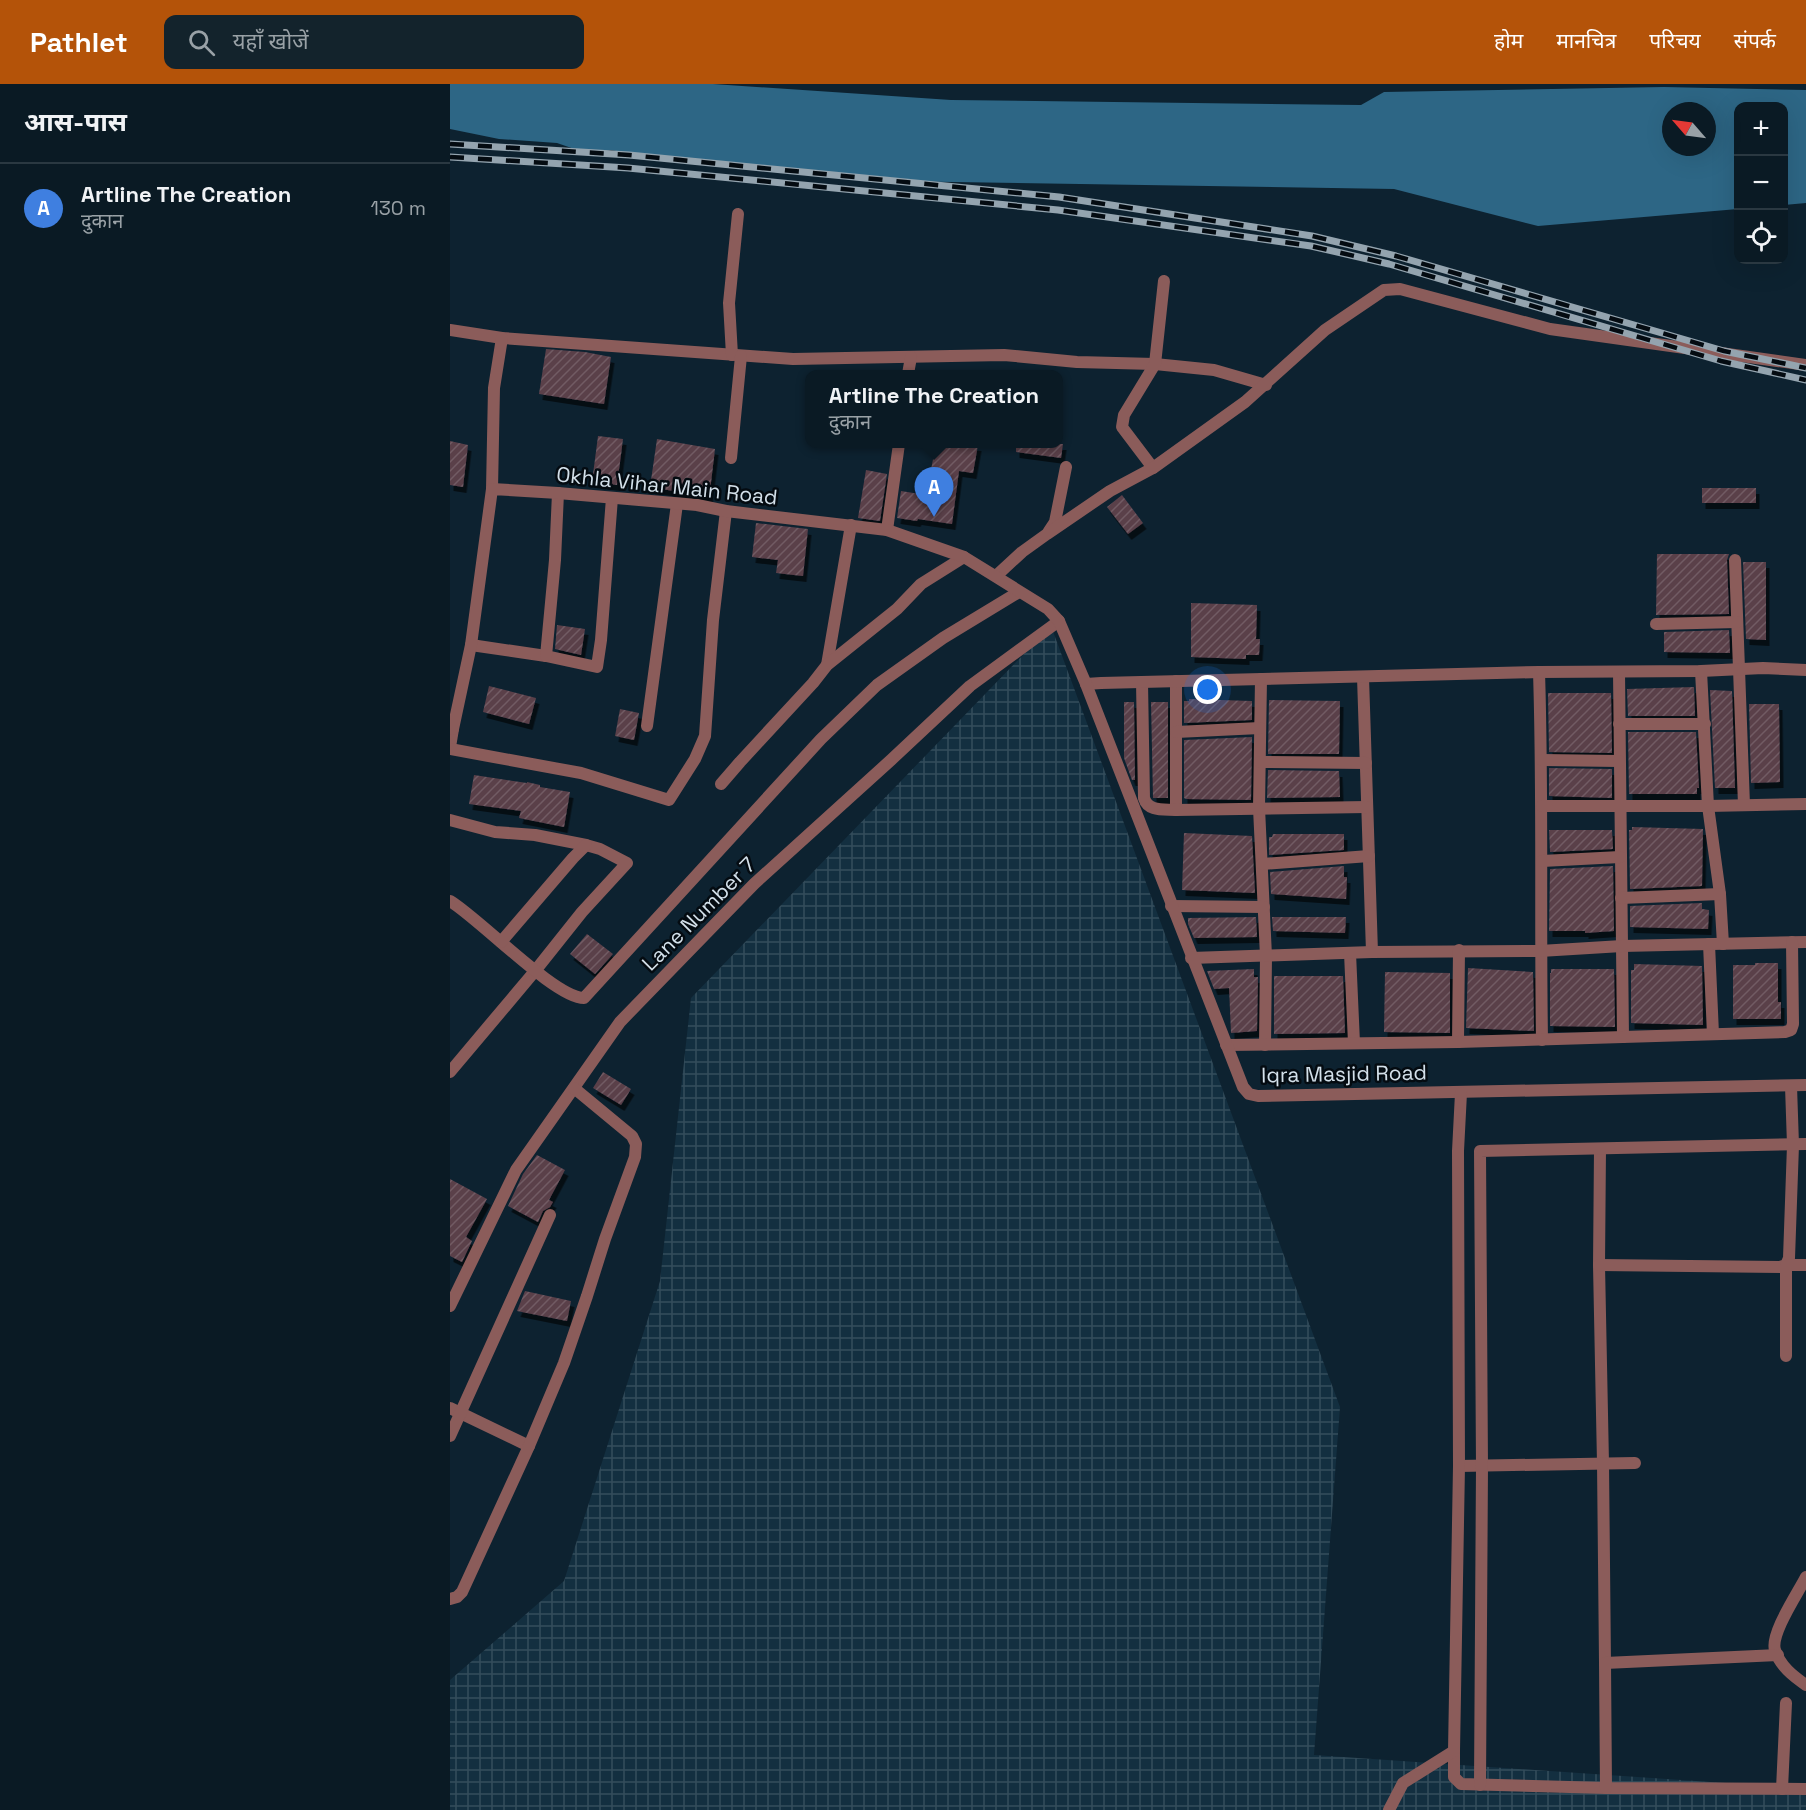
<!DOCTYPE html>
<html lang="hi">
<meta charset="utf-8">
<style>
:root{--surface:#0a1a24;--page:#13232c;--text:#f1f3f6;--muted:#99a1a6;--line:#2a3841;--accent:#b45309}
body{margin:0;font-family:"Space Grotesk","Noto Sans Devanagari",sans-serif;background:var(--page);color:var(--text)}
.controls{position:absolute;right:18px;top:18px;display:grid;overflow:hidden;border-radius:12px;box-shadow:0 6px 24px #0002}
.controls button{width:54px;height:54px;display:grid;place-items:center;padding:0;border:0;border-bottom:2px solid var(--line);background:var(--surface);color:var(--text);font:30px sans-serif}
.compass{position:absolute;left:1212px;top:18px;width:54px;height:54px;border-radius:50%;background:var(--surface);box-shadow:0 6px 24px #0002;rotate:298deg}
.you{position:absolute;left:758px;top:606px;width:21px;height:21px;margin:-15px;border:4px solid #fff;border-radius:50%;background:#1a73e8;box-shadow:0 0 0 9px #1a73e833}
.badge{display:grid;place-items:center;width:39px;height:39px;border-radius:50%;background:var(--accent);color:#fff;font-size:20px;font-weight:700}
.pin{position:absolute;translate:-50% -50px;filter:drop-shadow(0 2px 3px #0008)}
.pin::after{content:'';position:absolute;top:32px;width:21px;height:18px;background:inherit;clip-path:polygon(0 0,100% 0,50% 100%)}
.popup{position:absolute;left:355px;top:286px;width:258px;height:78px;box-sizing:border-box;display:grid;place-content:center;border-radius:12px;background:var(--surface);filter:drop-shadow(0 2px 4px #0005);font-size:20px;white-space:nowrap;color:var(--muted)}
.popup b{font-size:22px;color:var(--text)}
.popup::after{content:'';position:absolute;left:50%;top:100%;margin-left:-12px;border:12px solid transparent;border-top-color:var(--surface)}
.list{margin:0;padding:0;list-style:none}
h2{display:flex;justify-content:space-between;align-items:center;height:78px;margin:0;padding:0 24px;font-size:26px}
h2 small{font-size:20px;font-weight:400;color:var(--muted)}
.list li{display:grid;grid-template-columns:39px 1fr auto;gap:18px;align-items:center;box-sizing:border-box;height:90px;padding:0 24px;border-top:2px solid var(--line)}
.list b{display:block;font-size:22px;white-space:nowrap}
.list p{margin:0;font-size:20px;white-space:nowrap;color:var(--muted)}
.list em{font-size:20px;font-style:normal;color:var(--muted)}
.icon{flex:none;width:33px;height:33px;fill:none;stroke:currentColor;stroke-width:2;stroke-linecap:round;stroke-linejoin:round}
.map{position:relative;flex:none;width:1356px;height:1726px;overflow:hidden}
header{display:flex;align-items:center;gap:36px;box-sizing:border-box;height:84px;padding:0 30px;background:var(--accent);color:#fff}
header strong{font-size:28px}
nav{display:flex;gap:33px;margin-inline-start:auto;font-size:21px}
.search{width:420px;height:54px;background:var(--page);display:flex;align-items:center;gap:15px;box-sizing:border-box;padding:0 21px;border-radius:12px;color:var(--muted);font-size:22px}
main{display:flex}
aside{flex:1;background:var(--surface)}
.map>svg:first-child{display:block}
.industrial{fill:url(#industrial-grid)}
.water{fill:#2d6685;fill-rule:evenodd}
.building{fill:url(#building-hatch);filter:url(#shadow)}
.lines{fill:none;stroke-linecap:round;stroke-linejoin:round}
.minor{stroke:#8b5c5a;stroke-width:12}
.tertiary{stroke:#8b5c5a;stroke-width:12}
.rail-casing{stroke:#94a4af;stroke-width:7}
.rail{stroke:#040b11;stroke-width:4.5;stroke-dasharray:14;stroke-linecap:butt}
.labels{text-anchor:middle;stroke-width:5;stroke-linejoin:round;paint-order:stroke}
.street-label{font-size:21px;fill:#d3e0ea;stroke:#040b11}
</style>
<header>
<strong>Pathlet</strong>
<div class="search"><svg class="icon" aria-label="search" viewBox="0 0 24 24"><circle cx="10" cy="10" r="6"/><path d="M15 15l6 6"/></svg>यहाँ खोजें</div>
<nav><a>होम</a><a>मानचित्र</a><a>परिचय</a><a>संपर्क</a></nav>
</header>
<main>
<aside>
<h2>आस-पास<small></small></h2>
<ul class="list">
<li><span class="badge" style="background:#3f7fe0">A</span><div><b>Artline The Creation</b><p>दुकान</p></div><em>130 m</em></li>
</ul>
</aside>
<div class="map">
<svg width="1356" height="1726" viewBox="0 0 1356 1726">
<defs>
<pattern id="industrial-grid" width="8" height="8" patternUnits="userSpaceOnUse" patternTransform="scale(1.5)"><rect width="8" height="8" fill="#132f40"/><path d="M0 4h8M4 0v8" fill="none" stroke="#344d5c"/></pattern>
<pattern id="building-hatch" width="6" height="6" patternUnits="userSpaceOnUse" patternTransform="scale(1.5)"><rect width="6" height="6" fill="#5a404a"/><path d="M-1 1l2-2M0 6l6-6M5 7l2-2" fill="none" stroke="#715b64"/></pattern>
<filter id="shadow"><feDropShadow dx="3.5" dy="6" stdDeviation="0" flood-color="#0009"/></filter>
</defs>
<rect width="100%" height="100%" fill="#0d2230"/>
<polygon class="industrial" points="601,542 890,1323 864,1671 1349,1704 1356,1712 1356,1726 0,1726 0,1596 114,1497 210,1197 241,914"/>
<path class="water" d="M0 0H263L501 16 911 21 934 8 1214 3 1356 6V119L1334 121V22H1288V125L1088 142 944 105 439 97 285 79 213 76 161 66 139 70 107 59 49 55 0 45ZM1221 27H1257V63H1221Z"/>
<g class="building">
<polygon points="96,265 135,268 161,273 154,320 89,310"/>
<polygon points="148,352 173,355 167,401 142,398"/>
<polygon points="207,355 265,365 259,415 228,411 229,408 200,403"/>
<polygon points="0,357 18,361 13,403 0,401"/>
<polygon points="486,360 517,360 528,361 523,389 509,387 502,440 468,435 467,437 447,434 451,407 476,411"/>
<polygon points="566,360 613,360 611,374 566,368"/>
<polygon points="416,386 437,390 430,437 408,434"/>
<rect x="1252" y="404" width="54" height="15"/>
<polygon points="672,411 693,439 678,450 657,423"/>
<polygon points="306,439 358,445 353,492 326,489 328,476 302,473"/>
<polygon points="1207,470 1279,470 1277,476 1279,530 1206,531"/>
<polygon points="1293,478 1316,478 1316,556 1296,555"/>
<polygon points="741,519 807,521 806,555 810,555 809,571 796,571 796,575 741,573"/>
<polygon points="107,541 135,545 131,571 105,565"/>
<polygon points="1279,546 1280,569 1214,568 1214,548"/>
<polygon points="39,602 86,614 79,640 33,628"/>
<polygon points="1244,603 1245,632 1178,632 1177,605"/>
<polygon points="1260,606 1282,607 1285,704 1265,704"/>
<polygon points="1098,609 1161,609 1162,669 1099,668"/>
<polygon points="739,615 802,617 802,636 734,639 734,617 739,617"/>
<polygon points="819,616 890,617 889,670 818,670"/>
<polygon points="674,618 684,618 685,696 682,696 674,674"/>
<polygon points="701,618 718,618 718,714 703,714"/>
<polygon points="1299,620 1329,620 1330,698 1301,699"/>
<polygon points="170,625 189,629 184,656 165,652"/>
<polygon points="1178,648 1246,648 1249,704 1247,704 1247,710 1179,710"/>
<polygon points="802,653 801,716 736,715 734,714 734,656"/>
<polygon points="1099,684 1162,685 1162,714 1099,712"/>
<polygon points="818,686 889,687 890,713 817,714"/>
<polygon points="24,691 77,699 77,698 90,701 90,703 120,708 114,743 69,734 71,727 19,720"/>
<polygon points="1182,743 1253,745 1252,802 1180,805 1179,746 1182,746"/>
<polygon points="1099,746 1162,746 1163,765 1100,768"/>
<polygon points="734,749 802,752 805,809 732,806"/>
<polygon points="823,750 894,750 894,766 819,771 819,753 822,753"/>
<polygon points="894,782 894,793 897,793 896,815 821,810 820,788"/>
<polygon points="1163,782 1164,847 1135,849 1135,847 1099,847 1100,785"/>
<polygon points="1252,819 1252,825 1259,826 1258,845 1180,843 1180,822"/>
<polygon points="806,833 807,853 744,854 738,840 738,834"/>
<polygon points="822,833 896,833 895,849 823,847"/>
<polygon points="137,850 163,870 145,890 120,870"/>
<polygon points="1305,879 1328,879 1328,918 1331,918 1331,935 1283,935 1283,881 1305,881"/>
<polygon points="1184,880 1252,882 1253,941 1181,939 1181,886 1184,886"/>
<polygon points="1018,884 1083,888 1084,947 1016,944"/>
<polygon points="804,885 804,893 808,893 807,947 781,949 779,904 764,905 757,887"/>
<polygon points="1101,885 1164,885 1165,943 1100,942 1100,889 1101,889"/>
<polygon points="935,888 1000,889 1000,949 934,948"/>
<polygon points="824,892 893,892 895,949 824,950"/>
<polygon points="153,988 181,1005 171,1021 143,1004"/>
<polygon points="87,1071 115,1086 99,1116 103,1118 100,1123 93,1127 88,1138 58,1122 73,1090"/>
<polygon points="0,1095 37,1115 16,1153 22,1157 12,1178 0,1172"/>
<polygon points="75,1207 121,1217 117,1237 67,1227"/>
</g>
<g class="lines">
<g class="minor">
<polyline points="0,246 52,254 343,275 554,271 627,278 705,280 764,286 816,301"/>
<polyline points="282,271 279,219 288,130"/>
<polyline points="458,290 461,273"/>
<polyline points="281,374 291,272"/>
<polyline points="703,384 672,343 674,331 705,280 714,197"/>
<polyline points="42,405 44,304 52,254"/>
<polyline points="437,446 449,360"/>
<polyline points="599,447 605,438 616,383"/>
<polyline points="1285,476 1294,721"/>
<polyline points="546,492 572,468 597,450 660,407 703,384 795,318 875,246 934,206 950,205 1100,245 1356,281"/>
<polyline points="1206,540 1287,538"/>
<polyline points="21,561 96,572 147,583 151,556 162,414"/>
<polyline points="96,572 105,476 108,409"/>
<polyline points="377,581 401,441"/>
<polyline points="1251,587 1258,722 1270,810 1273,860"/>
<path d="M1089 588C1093 711 1090 833 1092 956"/>
<polyline points="1169,588 1173,953"/>
<polyline points="913,593 922,868"/>
<polyline points="811,595 809,724 816,872 815,961"/>
<polyline points="726,597 726,726"/>
<path d="M692 598 694 714C698 728 714 725 726 726L917 723"/>
<polyline points="636,600 651,599 1089,588 1251,587 1313,584 1356,586"/>
<polyline points="1169,640 1255,640"/>
<polyline points="197,642 227,420"/>
<polyline points="726,648 810,644"/>
<polyline points="0,663 3,645"/>
<polyline points="0,665 131,689 219,716 245,675 255,652 263,536 276,427"/>
<polyline points="1092,676 1169,677"/>
<polyline points="810,678 916,679"/>
<polyline points="271,700 290,678 363,599 377,581 447,525 471,500 514,473"/>
<polyline points="1092,722 1258,722 1356,720"/>
<polyline points="0,736 45,748 85,751 136,761 150,765 177,779 132,828 85,887 0,988"/>
<polyline points="1092,777 1170,773"/>
<polyline points="812,780 919,772"/>
<polyline points="1171,814 1270,810"/>
<path d="M0 817C30 835 105 914 134 914L371 655 427 601 493 554 569 508"/>
<polyline points="721,822 814,823"/>
<polyline points="51,858 123,774 136,761"/>
<polyline points="1259,860 1263,950"/>
<polyline points="900,869 904,959"/>
<polyline points="741,874 922,868 1090,867 1172,862 1356,858"/>
<polyline points="1008,958 1009,866"/>
<polyline points="776,961 1008,958 1335,948 1341,946 1343,940 1342,858"/>
<polyline points="1150,1065 1149,1181 1153,1379 1155,1579"/>
<polyline points="1149,1181 1330,1183 1336,1181 1339,1174 1343,1061 1341,1002"/>
<polyline points="0,1222 66,1086 170,938 304,800 441,676 520,602 609,537"/>
<polyline points="1336,1272 1336,1181 1356,1181"/>
<polyline points="0,1324 79,1362"/>
<polyline points="0,1352 100,1131"/>
<polyline points="1009,1382 1185,1379"/>
<path d="M1356 1493C1348 1509 1320 1550 1325 1566 1330 1582 1343 1592 1356 1601"/>
<polyline points="0,1515 7,1513 12,1508 79,1362 114,1279 137,1212 155,1155 185,1073 186,1060 182,1052 124,1004"/>
<polyline points="1004,1667 1004,1693 1011,1700 1156,1704 1356,1705"/>
<polyline points="1030,1701 1032,1382 1030,1067 1356,1060"/>
<polyline points="1156,1704 1155,1579 1328,1571"/>
<polyline points="1332,1705 1336,1619"/>
</g>
<g class="tertiary">
<polyline points="0,644 3,645 21,561 42,405 108,409 247,421 276,427 437,446 514,473 598,525 609,537 636,600 793,1003 799,1010 808,1012 1356,1001"/>
<polyline points="939,1726 953,1699 1004,1667 1009,1382 1008,1067 1011,1009"/>
</g>
<defs>
<g id="rail">
<polyline points="0,60 179,71 609,113 862,152 946,172 1274,267 1356,284"/>
<polyline points="0,73 178,84 608,126 861,162 939,180 1271,277 1356,296"/>
</g>
</defs>
<use href="#rail" class="rail-casing"/>
<use href="#rail" class="rail"/>
</g>
<g class="labels">
<g class="street-label">
<text transform="translate(217 402) rotate(6)" y="7">Okhla Vihar Main Road</text>
<text transform="translate(249 830) rotate(-45)" y="7">Lane Number 7</text>
<text transform="translate(894 990) rotate(-1)" y="7">Iqra Masjid Road</text>
</g>
</g>
</svg>
<div class="controls">
<button>+</button>
<button>−</button>
<button><svg class="icon" aria-label="locate" viewBox="0 0 24 24"><circle cx="12" cy="12" r="6"/><path d="M12 2v4M12 18v4M2 12h4M18 12h4"/></svg></button>
</div>
<svg class="compass" viewBox="-18 -18 36 36"><path d="M0-13l5 13h-10z" fill="#e53935"/><path d="M0 13l5-13h-10z" fill="#99a1a6"/></svg>
<div class="you"></div>
<div class="pin badge" style="left:484px;top:433px;background:#3f7fe0">A</div>
<div class="popup"><b>Artline The Creation</b>दुकान</div>
</div>
</main>
